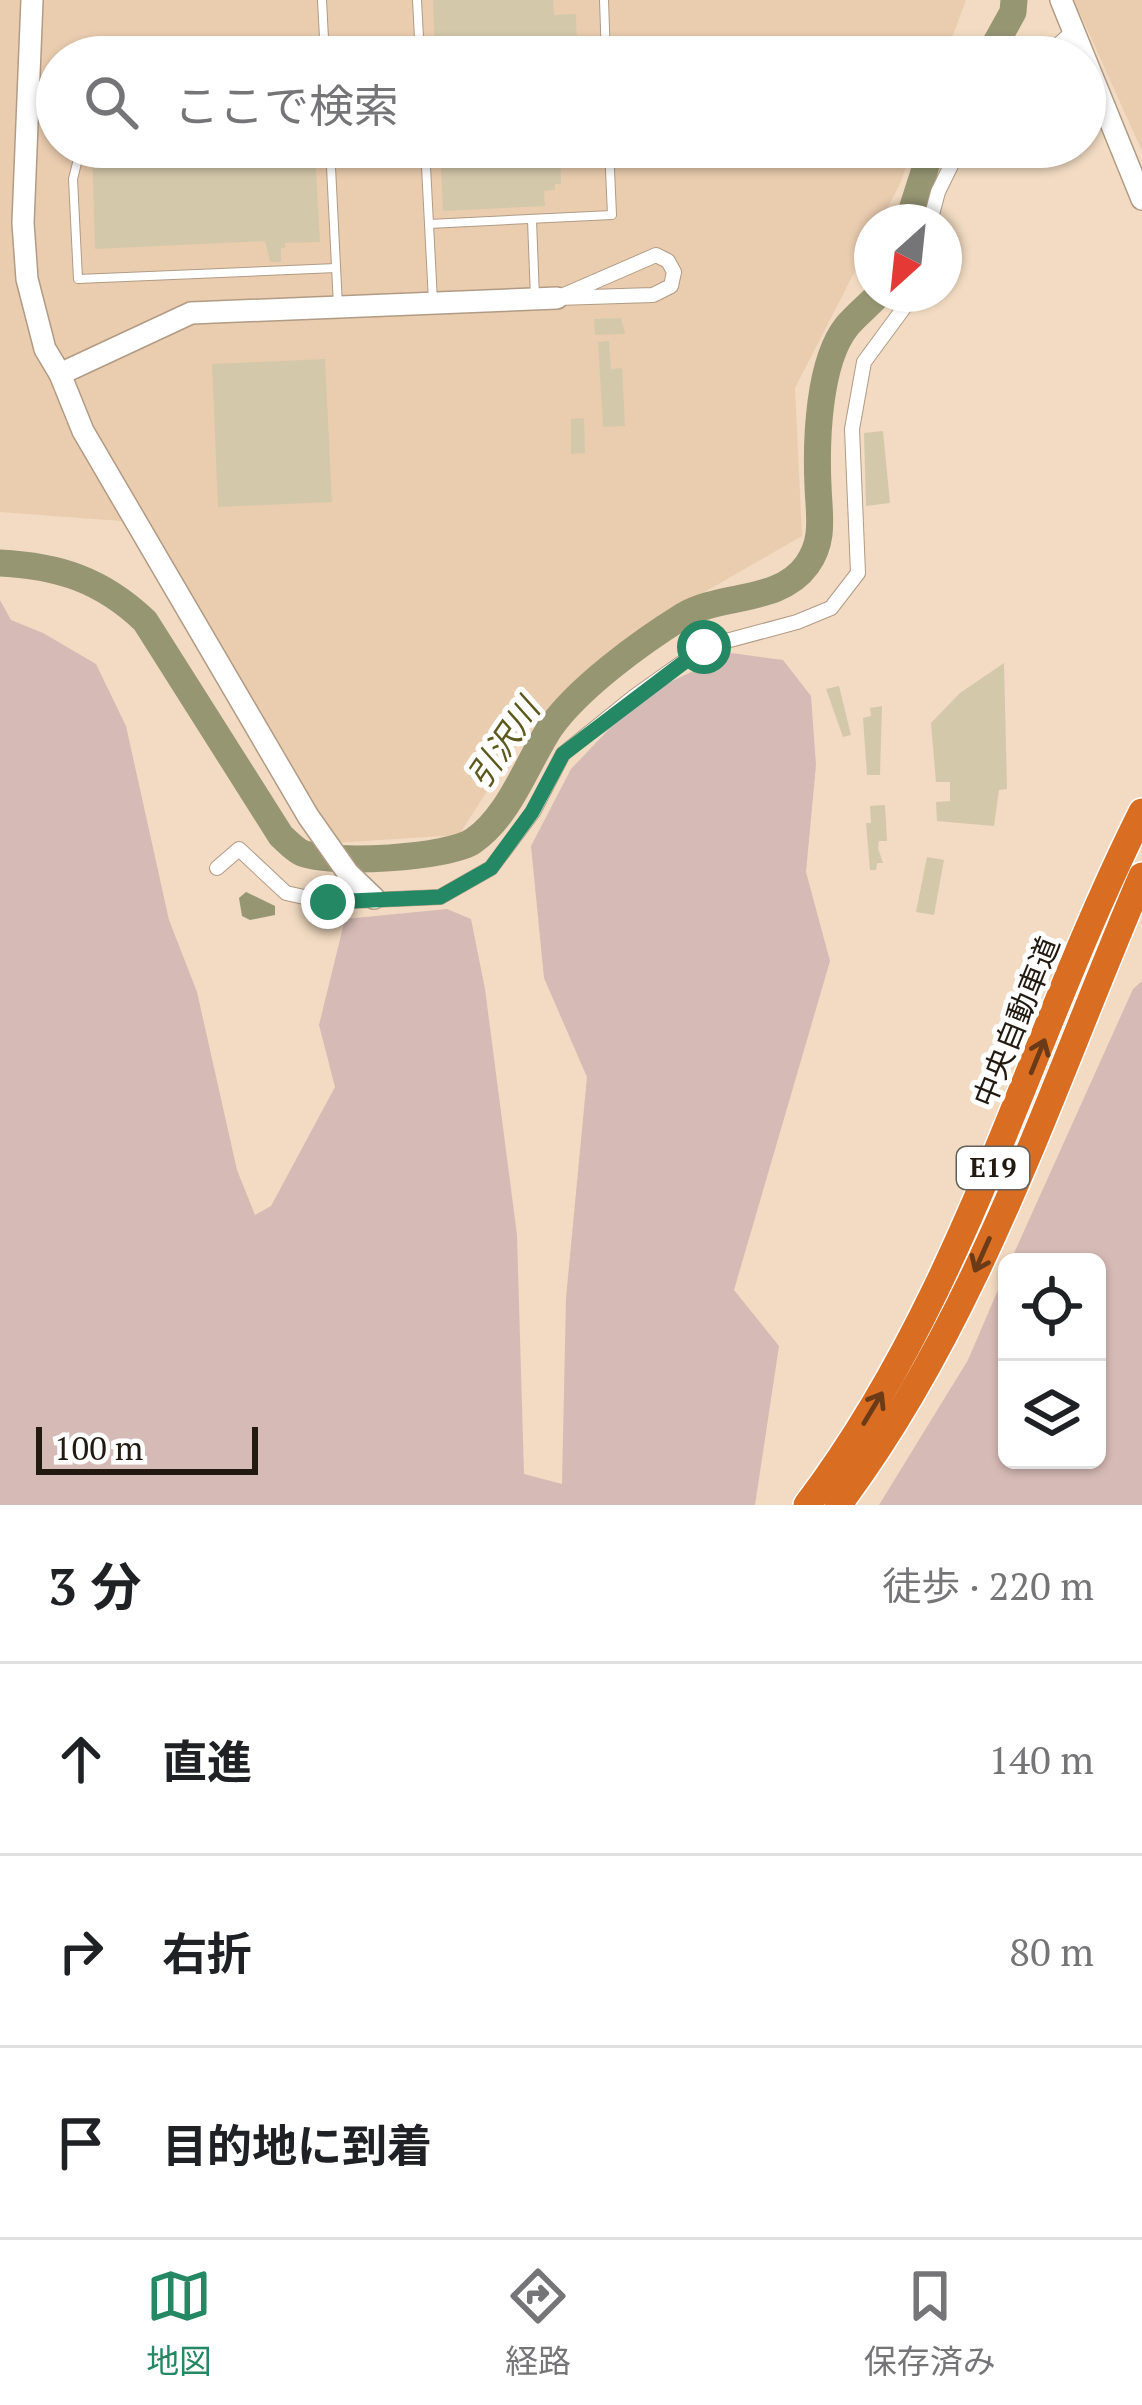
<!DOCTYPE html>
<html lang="ja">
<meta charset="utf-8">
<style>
:root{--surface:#fff;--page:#f6f6f6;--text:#202124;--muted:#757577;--line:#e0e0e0;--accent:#238863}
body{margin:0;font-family:"PT Serif","Noto Sans JP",serif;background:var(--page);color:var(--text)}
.controls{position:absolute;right:36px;bottom:36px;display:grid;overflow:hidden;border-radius:18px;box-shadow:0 3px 9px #0004}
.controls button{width:108px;height:108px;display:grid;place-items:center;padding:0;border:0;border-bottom:3px solid var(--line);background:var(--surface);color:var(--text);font:60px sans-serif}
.compass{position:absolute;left:854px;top:204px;width:108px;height:108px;border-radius:50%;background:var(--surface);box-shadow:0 3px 9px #0004;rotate:207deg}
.scale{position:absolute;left:36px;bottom:30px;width:222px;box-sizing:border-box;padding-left:12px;border:6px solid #221a11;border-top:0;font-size:33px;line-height:42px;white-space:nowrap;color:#221a11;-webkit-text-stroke:9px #fff;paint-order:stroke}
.stop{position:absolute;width:36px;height:36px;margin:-27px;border:9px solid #238863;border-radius:50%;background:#fff}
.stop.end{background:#238863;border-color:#fff;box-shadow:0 3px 12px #0008}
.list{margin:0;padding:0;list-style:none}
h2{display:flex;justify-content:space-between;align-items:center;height:156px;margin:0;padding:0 48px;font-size:51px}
h2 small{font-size:39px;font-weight:400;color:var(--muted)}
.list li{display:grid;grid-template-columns:78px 1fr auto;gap:36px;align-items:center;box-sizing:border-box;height:192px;padding:0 48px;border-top:3px solid var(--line)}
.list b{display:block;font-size:45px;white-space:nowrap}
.list em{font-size:39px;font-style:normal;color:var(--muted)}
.icon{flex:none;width:66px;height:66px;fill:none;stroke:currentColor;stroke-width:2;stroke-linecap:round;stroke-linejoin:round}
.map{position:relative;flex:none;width:1142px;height:1505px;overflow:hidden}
.search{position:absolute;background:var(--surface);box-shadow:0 3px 9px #0004;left:36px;right:36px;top:36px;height:132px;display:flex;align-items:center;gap:30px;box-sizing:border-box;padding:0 42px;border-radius:66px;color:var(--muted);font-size:45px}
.sheet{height:732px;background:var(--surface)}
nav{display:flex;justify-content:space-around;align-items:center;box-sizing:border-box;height:168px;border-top:3px solid var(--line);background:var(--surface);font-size:33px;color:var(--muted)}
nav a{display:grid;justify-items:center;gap:6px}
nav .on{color:var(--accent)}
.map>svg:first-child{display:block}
.built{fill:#eacdaf}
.green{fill:#d6bab5}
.water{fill:#969673}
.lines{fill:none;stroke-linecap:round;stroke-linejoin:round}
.river{stroke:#969673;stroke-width:27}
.building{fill:#d4c8aa}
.lane-casing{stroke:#b19b84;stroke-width:10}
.street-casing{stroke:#b19b84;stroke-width:16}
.secondary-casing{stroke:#b19b84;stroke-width:24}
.highway-casing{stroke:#fff;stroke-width:30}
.lane{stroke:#fff;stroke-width:8}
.street{stroke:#fff;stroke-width:14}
.secondary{stroke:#fff;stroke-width:21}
.highway{stroke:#d96d21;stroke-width:27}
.oneway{stroke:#6b3b17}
.route{stroke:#238863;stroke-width:15}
.labels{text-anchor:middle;stroke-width:10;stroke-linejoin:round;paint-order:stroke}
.shield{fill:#fff;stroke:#645f58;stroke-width:3}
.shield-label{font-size:27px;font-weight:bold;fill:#221a11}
.street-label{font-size:30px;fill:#221a11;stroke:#fff}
.water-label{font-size:33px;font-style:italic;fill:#5c591e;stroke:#fff}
</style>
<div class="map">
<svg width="1142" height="1505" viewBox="0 0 1142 1505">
<rect width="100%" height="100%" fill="#f2dbc2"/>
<g class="built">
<polygon points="0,0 966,0 945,57 57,57 57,147 913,147 900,184 880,222 872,222 872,238 795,388 802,536 682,605 528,727 459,835 333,843 148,523 0,512"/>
<polygon points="1074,0 1142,0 1142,151"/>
</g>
<g class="green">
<polygon points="0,600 11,620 43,633 96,664 126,726 169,920 197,992 237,1170 255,1215 271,1206 335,1087 319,1025 345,919 447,909 471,919 485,989 517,1235 524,1474 562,1484 566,1298 587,1077 544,978 531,846 571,769 610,728 666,684 731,653 783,660 811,696 816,765 806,872 830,961 734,1290 779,1346 755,1505 0,1505"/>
<polygon points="1142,981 1142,1505 879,1505 968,1360 1007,1269 1007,1460 1097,1460 1097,1262 1010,1262 1133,989"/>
</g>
<polygon class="water" points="246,892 275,906 275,915 250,920 242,916 239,898"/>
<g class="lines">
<g class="river">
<polyline points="988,57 1013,12 1014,0"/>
<polyline points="908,222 932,147"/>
<path d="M0 563C59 566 102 580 145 621L281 836C288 842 294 849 302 853 332 865 448 858 473 841 509 817 527 763 550 728 578 688 641 642 683 616 721 593 779 604 807 565 825 540 819 515 818 486 816 442 818 362 847 326 856 315 869 305 879 294"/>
</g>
</g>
<g class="building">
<polygon points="433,0 553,0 554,15 576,14 577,51 556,52 556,57 435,57"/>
<polygon points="92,147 280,147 280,154 315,152 320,242 285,243 285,248 281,248 281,262 270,262 265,241 95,249"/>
<polygon points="440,147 560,147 561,184 555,184 555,190 544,191 545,206 443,211"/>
<polygon points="621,318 625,334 595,335 594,319"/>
<polygon points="609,341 611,369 622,368 625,426 603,427 598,342"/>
<polygon points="325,359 332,502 218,507 212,364"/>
<polygon points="584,418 585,453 571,454 571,419"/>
<polygon points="883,431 890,503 866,506 864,433"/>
<polygon points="1004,663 1007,789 999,790 994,826 937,821 936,802 950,801 950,782 936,782 931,723 960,693"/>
<polygon points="839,686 851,735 843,737 826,689"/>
<polygon points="882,706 880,775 867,775 863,718 871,716 870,708"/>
<polygon points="885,805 887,841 879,841 878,848 883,863 877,863 876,870 870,870 866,823 871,823 870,806"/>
<polygon points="927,857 944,860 934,915 916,912"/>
</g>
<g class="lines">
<defs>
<g id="lane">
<polyline points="322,0 325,57"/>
<polyline points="417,0 420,57"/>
<polyline points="604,0 606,57"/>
<polyline points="81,147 73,179 78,279 336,268"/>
<polyline points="330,147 338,306"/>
<polyline points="425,147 433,301"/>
<polyline points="532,220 535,298"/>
<polyline points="429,224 612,215 609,147"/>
</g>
<g id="street">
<polyline points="1044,57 1075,30"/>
<polyline points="930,222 938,192 960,147"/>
<polygon points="656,255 668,261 674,272 671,286 653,295 557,298"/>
<polyline points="217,868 239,849 286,893 327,902 440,897 491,868 533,812 563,754 635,696 704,647 797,622 831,608 858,573 852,429 864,362 914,294"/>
</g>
<g id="secondary">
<polyline points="32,0 23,223 27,279 45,349 60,374 83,431 308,816 348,873 374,898"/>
<polyline points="1061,0 1142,199"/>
<polyline points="60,374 191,313 557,298"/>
</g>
<g id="highway">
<path d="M807 1505C965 1296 1027 1042 1142 812"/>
<path d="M838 1505C978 1319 1051 1088 1142 876"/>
</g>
</defs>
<use href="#lane" class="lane-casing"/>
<use href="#street" class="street-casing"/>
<use href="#secondary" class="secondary-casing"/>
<use href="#highway" class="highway-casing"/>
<use href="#lane" class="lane"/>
<use href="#street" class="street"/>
<use href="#secondary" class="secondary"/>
<use href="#highway" class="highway"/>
</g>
<defs><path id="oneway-shaft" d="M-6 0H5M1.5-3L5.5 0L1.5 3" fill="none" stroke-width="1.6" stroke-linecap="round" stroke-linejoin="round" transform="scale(3)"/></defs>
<g class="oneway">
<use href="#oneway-shaft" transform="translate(1038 1056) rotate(-68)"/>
<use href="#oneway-shaft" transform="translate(982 1255) rotate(114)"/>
<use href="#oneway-shaft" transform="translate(873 1408) rotate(-59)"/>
</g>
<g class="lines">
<polyline class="route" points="328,902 440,897 491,868 532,812 563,754 704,647"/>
</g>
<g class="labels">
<rect class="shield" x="957" y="1147" width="72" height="42" rx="9"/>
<g class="shield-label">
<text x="993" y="1177">E19</text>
</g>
<g class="street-label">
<text transform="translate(1017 1022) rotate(-68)" y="10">中央自動車道</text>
</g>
<g class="water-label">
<text transform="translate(503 743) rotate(-56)" y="12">引沢川</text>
</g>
</g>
</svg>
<div class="controls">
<button><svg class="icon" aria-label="locate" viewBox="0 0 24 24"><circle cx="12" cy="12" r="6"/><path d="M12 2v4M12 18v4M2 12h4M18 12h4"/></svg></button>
<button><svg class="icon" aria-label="layers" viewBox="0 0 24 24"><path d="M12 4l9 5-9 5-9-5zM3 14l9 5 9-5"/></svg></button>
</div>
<svg class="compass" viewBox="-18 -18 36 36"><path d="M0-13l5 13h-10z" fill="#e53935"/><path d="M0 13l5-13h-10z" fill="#757577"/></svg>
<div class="scale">100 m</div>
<div class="stop" style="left:704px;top:647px"></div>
<div class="stop end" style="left:328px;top:902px"></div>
<div class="search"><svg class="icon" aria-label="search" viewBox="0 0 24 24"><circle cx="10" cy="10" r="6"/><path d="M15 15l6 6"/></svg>ここで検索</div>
</div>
<section class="sheet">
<h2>3 分<small>徒歩 · 220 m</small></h2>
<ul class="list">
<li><svg class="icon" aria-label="ahead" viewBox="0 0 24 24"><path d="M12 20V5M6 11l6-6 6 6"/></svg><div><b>直進</b></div><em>140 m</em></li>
<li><svg class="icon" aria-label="right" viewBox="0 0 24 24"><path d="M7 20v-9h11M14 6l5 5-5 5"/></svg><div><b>右折</b></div><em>80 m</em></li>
<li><svg class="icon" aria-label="arrive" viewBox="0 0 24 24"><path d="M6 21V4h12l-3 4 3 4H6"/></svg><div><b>目的地に到着</b></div></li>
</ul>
</section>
<nav>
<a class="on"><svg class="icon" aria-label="map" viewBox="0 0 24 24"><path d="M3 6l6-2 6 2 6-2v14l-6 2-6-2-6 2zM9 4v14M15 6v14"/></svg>地図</a>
<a><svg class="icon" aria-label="directions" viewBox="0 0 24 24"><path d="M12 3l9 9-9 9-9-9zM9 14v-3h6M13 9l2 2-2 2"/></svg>経路</a>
<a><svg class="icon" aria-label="saved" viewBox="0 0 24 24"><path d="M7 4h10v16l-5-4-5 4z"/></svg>保存済み</a>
</nav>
